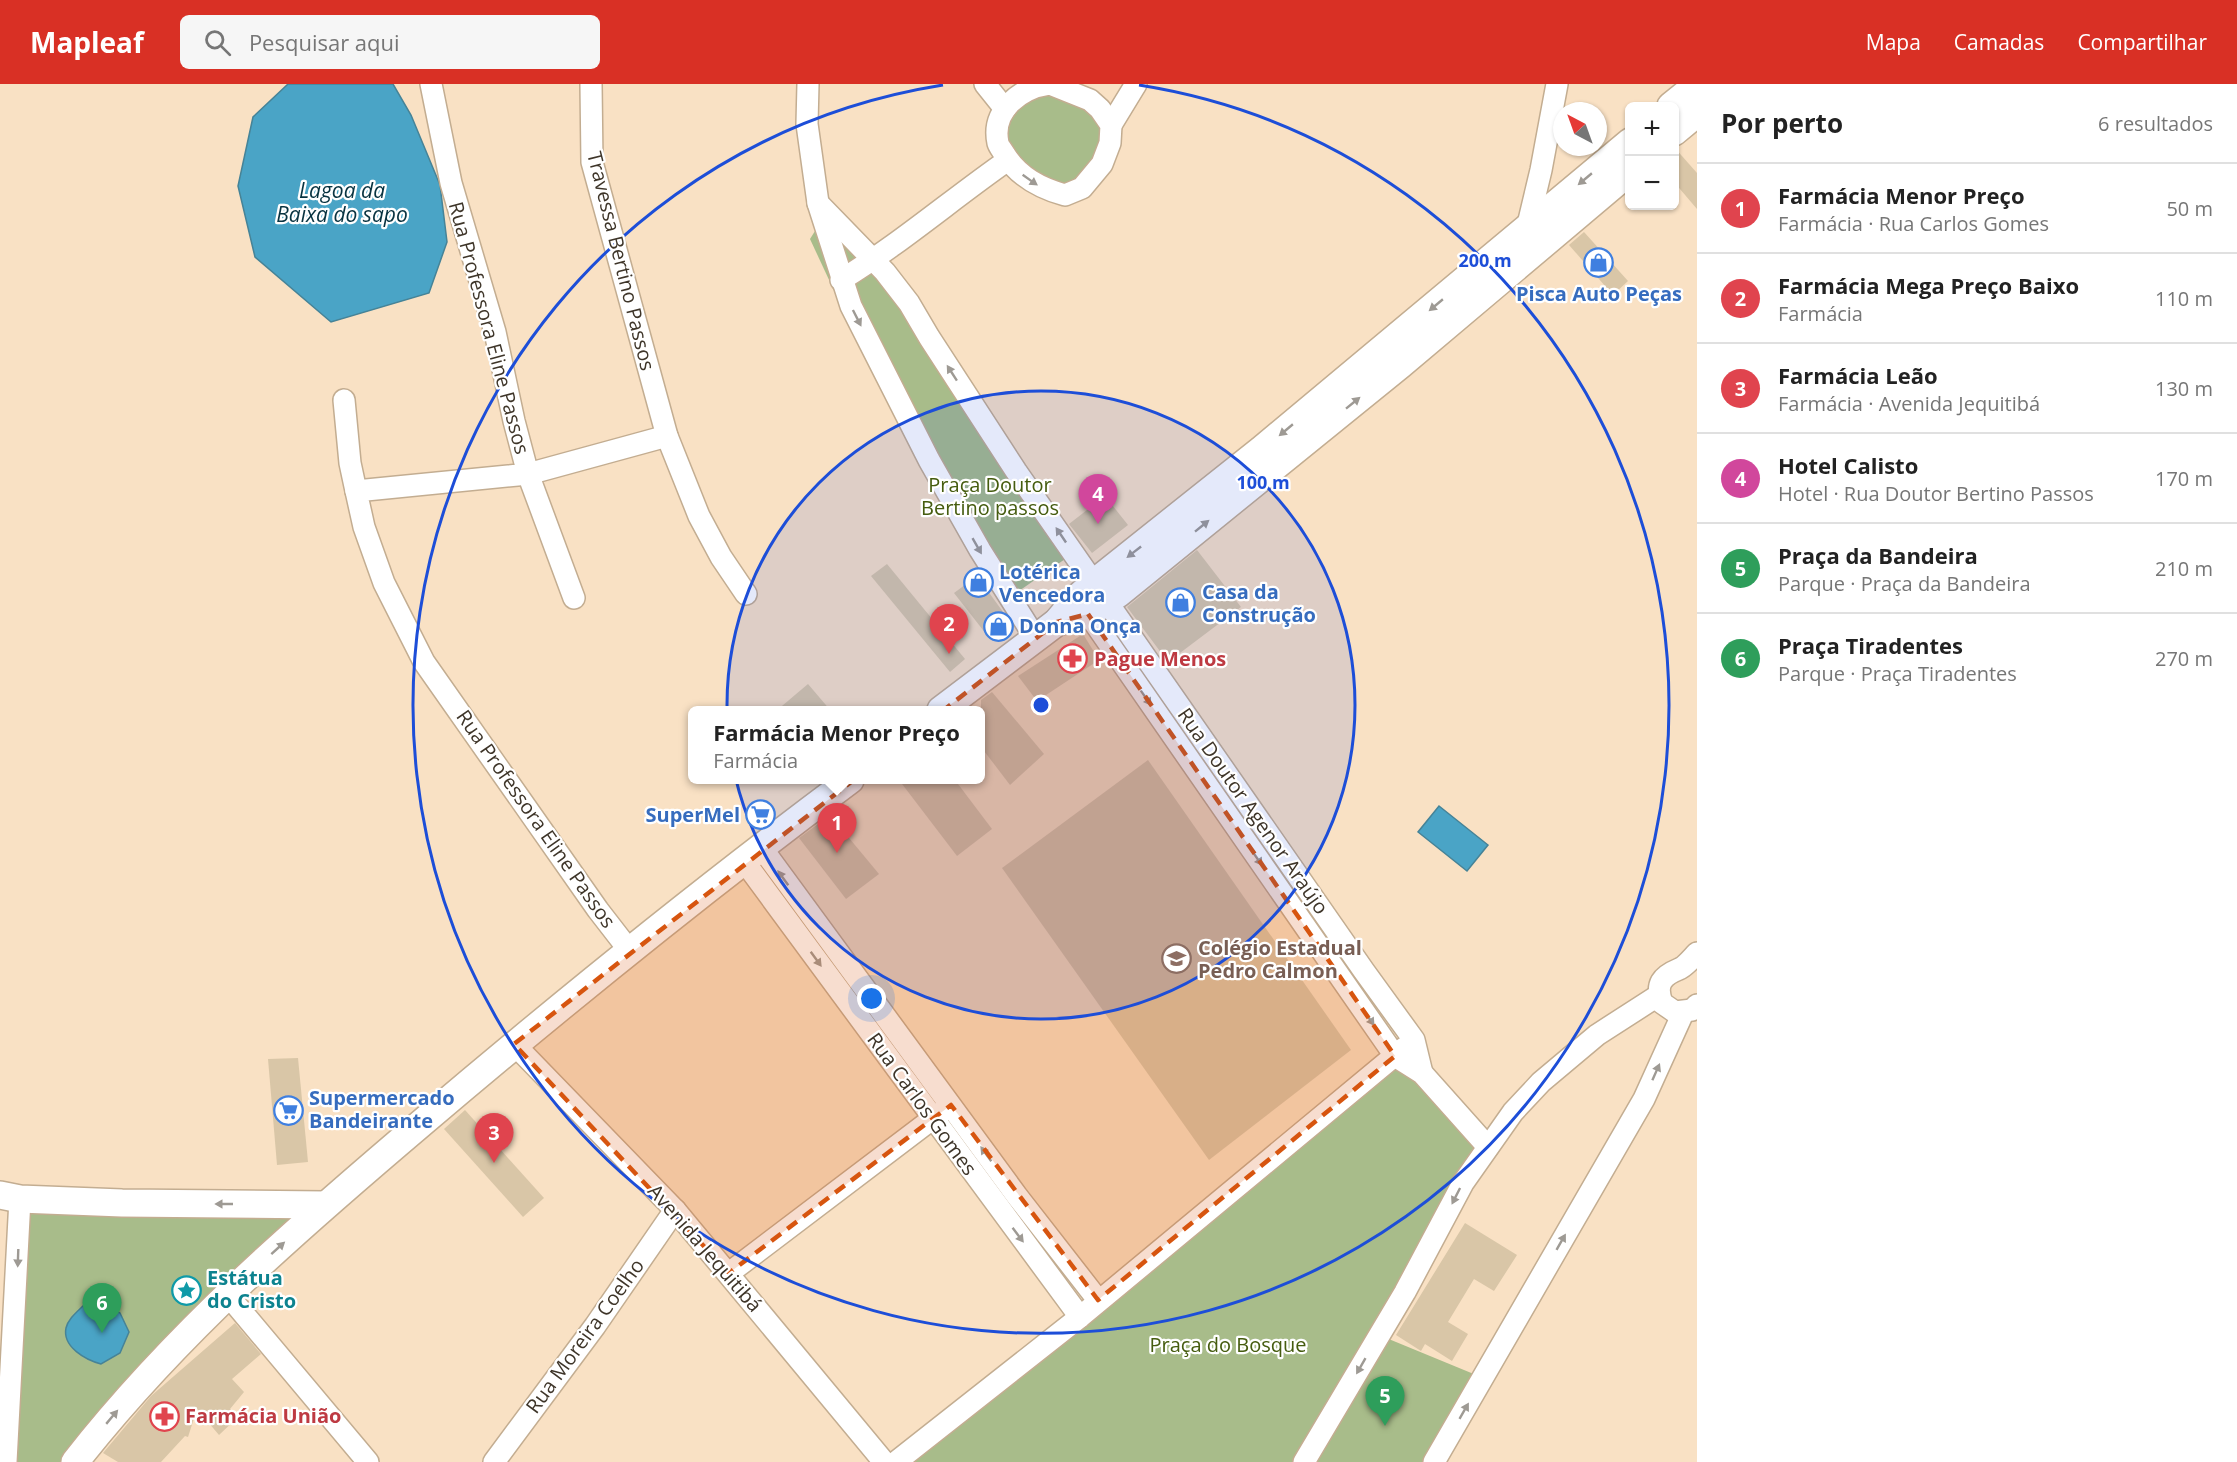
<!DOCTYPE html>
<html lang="pt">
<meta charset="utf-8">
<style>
:root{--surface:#fff;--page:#f6f6f6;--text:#222;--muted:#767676;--line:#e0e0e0;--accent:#d93025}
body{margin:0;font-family:"Open Sans",sans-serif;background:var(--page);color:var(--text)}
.controls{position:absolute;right:18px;top:18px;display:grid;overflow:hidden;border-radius:9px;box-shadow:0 2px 4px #0004}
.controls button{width:54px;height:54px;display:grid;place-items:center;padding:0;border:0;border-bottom:2px solid var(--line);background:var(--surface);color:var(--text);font:30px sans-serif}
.compass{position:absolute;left:1553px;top:18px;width:54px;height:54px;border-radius:50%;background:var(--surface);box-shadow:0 2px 4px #0004;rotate:319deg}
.you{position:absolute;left:872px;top:915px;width:21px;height:21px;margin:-15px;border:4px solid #fff;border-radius:50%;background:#1a73e8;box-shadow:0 0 0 9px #1a73e833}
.badge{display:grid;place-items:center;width:39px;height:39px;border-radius:50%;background:var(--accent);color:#fff;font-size:20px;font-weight:700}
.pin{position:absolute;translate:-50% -50px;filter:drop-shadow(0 2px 3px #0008)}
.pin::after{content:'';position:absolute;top:32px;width:21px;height:18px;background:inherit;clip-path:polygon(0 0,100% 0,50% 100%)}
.popup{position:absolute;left:688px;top:622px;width:297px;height:78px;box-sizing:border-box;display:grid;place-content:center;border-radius:9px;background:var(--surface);filter:drop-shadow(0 2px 4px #0005);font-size:20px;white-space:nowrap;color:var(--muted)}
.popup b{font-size:22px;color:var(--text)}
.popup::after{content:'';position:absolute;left:50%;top:100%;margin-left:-12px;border:12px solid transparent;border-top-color:var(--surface)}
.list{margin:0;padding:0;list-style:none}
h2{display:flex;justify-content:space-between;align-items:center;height:78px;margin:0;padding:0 24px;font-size:26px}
h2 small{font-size:20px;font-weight:400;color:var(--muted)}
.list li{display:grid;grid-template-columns:39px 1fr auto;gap:18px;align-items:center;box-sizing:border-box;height:90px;padding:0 24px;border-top:2px solid var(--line)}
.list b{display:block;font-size:22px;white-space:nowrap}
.list p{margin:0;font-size:20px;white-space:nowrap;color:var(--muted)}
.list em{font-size:20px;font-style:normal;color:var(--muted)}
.icon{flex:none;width:33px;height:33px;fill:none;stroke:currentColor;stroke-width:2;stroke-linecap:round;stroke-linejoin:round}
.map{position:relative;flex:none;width:1697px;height:1378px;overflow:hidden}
header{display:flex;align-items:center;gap:36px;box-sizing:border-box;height:84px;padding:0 30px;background:var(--accent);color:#fff}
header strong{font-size:28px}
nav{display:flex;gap:33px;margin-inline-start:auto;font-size:21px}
.search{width:420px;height:54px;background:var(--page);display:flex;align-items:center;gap:15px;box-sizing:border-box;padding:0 21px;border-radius:9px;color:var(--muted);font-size:22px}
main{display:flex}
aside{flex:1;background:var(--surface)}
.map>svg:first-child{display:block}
.green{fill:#a8bc8a}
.water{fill:#4aa4c6;stroke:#468397;stroke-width:1.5}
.building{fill:#d9c6a7}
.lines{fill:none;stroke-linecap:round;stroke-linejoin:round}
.minor-casing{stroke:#c3ad91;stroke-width:24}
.major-casing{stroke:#c3ad91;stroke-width:30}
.minor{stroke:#fff;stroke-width:21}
.major{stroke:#fff;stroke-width:27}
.oneway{fill:#9e9a94}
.marked{fill:#d7550f;fill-opacity:0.2;stroke:#d7550f;stroke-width:4.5;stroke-dasharray:12 8;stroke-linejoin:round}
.ring{fill:none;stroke:#1d4ed8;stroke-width:3}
.labels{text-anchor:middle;stroke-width:4.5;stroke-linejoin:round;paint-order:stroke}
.street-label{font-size:20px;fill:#3e3529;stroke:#fff}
.shop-label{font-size:20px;font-weight:bold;fill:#366cbe;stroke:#fff;text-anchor:start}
.park-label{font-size:20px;fill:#455c0f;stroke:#fff}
.health-label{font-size:20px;font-weight:bold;fill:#be3a42;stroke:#fff;text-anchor:start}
.education-label{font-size:20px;font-weight:bold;fill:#785e54;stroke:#fff;text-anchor:start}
.culture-label{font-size:20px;font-weight:bold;fill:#0d838f;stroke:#fff;text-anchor:start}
.water-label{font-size:21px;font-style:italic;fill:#083341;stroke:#fff}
.centre{fill:#1d4ed8;stroke:#fff;stroke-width:3}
.ring-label{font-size:18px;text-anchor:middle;font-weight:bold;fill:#1d4ed8;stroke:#fff;stroke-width:4.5;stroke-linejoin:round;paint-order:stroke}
</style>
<header>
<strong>Mapleaf</strong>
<div class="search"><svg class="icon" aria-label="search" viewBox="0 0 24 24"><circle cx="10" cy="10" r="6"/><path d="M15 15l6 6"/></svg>Pesquisar aqui</div>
<nav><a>Mapa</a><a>Camadas</a><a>Compartilhar</a></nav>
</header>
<main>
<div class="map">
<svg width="1697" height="1378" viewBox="0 0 1697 1378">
<rect width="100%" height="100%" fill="#f9e1c4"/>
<g class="green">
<polygon points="1049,0 1090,16 1107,46 1102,80 1067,110 1006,71 1008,31"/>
<polygon points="827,128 885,188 1068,473 1013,511 857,249 837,213 810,155"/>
<polygon points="1395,972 1487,1063 1379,1251 1481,1293 1432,1378 896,1378"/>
<polygon points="21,1116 324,1122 75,1378 7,1378"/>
</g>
<g class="water">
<polygon points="288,0 393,0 411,31 440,101 447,158 429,209 331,238 255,173 238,102 253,33"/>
<polygon points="1439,722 1488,761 1467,787 1418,748"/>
<path d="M103 1220 120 1229 129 1248 120 1269 101 1280C86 1276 62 1263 66 1244 68 1235 77 1228 84 1221Z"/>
</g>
<g class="building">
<polygon points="1674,63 1697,89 1697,125 1674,98"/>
<polygon points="1584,148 1628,197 1613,211 1569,161"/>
<polygon points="1105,412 1128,441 1092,469 1069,440"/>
<polygon points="1197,466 1241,523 1168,578 1127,523"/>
<polygon points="887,480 965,575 950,588 871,492"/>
<polygon points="977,492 1011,539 990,555 954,509"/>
<polygon points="1083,550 1099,576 1037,617 1018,592"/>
<polygon points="808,600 831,627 776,627"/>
<polygon points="992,608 1044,670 1010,701 981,663 981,616"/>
<polygon points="1148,676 1351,966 1209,1076 1002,784"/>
<polygon points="899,696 955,696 992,745 957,772"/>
<polygon points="830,731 879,790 846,815 799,754"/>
<polygon points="298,974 308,1078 277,1081 268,975"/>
<polygon points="465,1026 544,1114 523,1133 444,1045"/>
<polygon points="1465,1139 1517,1171 1494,1207 1474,1195 1448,1238 1468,1250 1452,1277 1425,1260 1421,1267 1396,1251"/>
<polygon points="235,1239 261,1270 232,1295 244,1308 230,1325 238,1333 219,1351 197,1325 188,1353 185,1352 161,1378 118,1378 103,1369 151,1312"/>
</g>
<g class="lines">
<defs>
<g id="minor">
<polyline points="431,0 451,99 495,248 514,337 528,390 356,407 364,443 384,499 424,578 598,826 629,866"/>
<polyline points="591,0 592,78 667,352 699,432 721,473 746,510"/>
<polyline points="808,0 807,40 818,119 851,222 929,376 980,466 1036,555"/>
<polyline points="985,0 1005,25"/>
<path d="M1049 0C1021 4 991 26 998 59 999 63 1003 67 1005 71 1019 93 1040 104 1065 111L1082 104 1102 80 1110 59 1111 41 1100 25 1090 16 1050 0"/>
<polyline points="1111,41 1136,0"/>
<polyline points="818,119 885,188 909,219 929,253 1016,387 1364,887 1414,956 1422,989"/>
<polyline points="1526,149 1541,86 1557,0"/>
<path d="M841 196C900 160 952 115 1008 76"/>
<polyline points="344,316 350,379 356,407"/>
<polyline points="574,514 528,390 667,352"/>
<polyline points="1080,518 1395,972 1422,989 1488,1063"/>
<polyline points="761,763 1017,1112 1098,1216"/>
<polyline points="744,777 1080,1233"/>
<path d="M1697 869C1692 874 1685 883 1679 885 1662 892 1655 900 1662 919L1675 928 1692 926 1697 921"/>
<polyline points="514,960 675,1126 884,1378"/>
<polyline points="729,1189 944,1026"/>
<polyline points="227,1210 368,1378"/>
<polyline points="6,1378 20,1115"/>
<polyline points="494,1378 595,1242 675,1126"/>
<polyline points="896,1378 1080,1233 1404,964"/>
<polyline points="1304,1378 1405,1208 1463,1099 1513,1028 1541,998 1597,951 1659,911"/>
<polyline points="1434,1378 1644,1015 1683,929"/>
</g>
<g id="major">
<polyline points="1671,22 1697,1"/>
<polyline points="1674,48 1697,29"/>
<polyline points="1057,538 1088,530 1119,509 1400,281 1630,87"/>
<polyline points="941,626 1057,538 1077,514 1094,499 1261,366 1630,58"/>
<polyline points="0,1111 20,1115 122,1119 325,1121"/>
<path d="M75 1378C176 1249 299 1143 424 1037 563 919 704 805 850 696"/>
</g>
</defs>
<use href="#minor" class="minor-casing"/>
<use href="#major" class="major-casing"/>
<use href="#minor" class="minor"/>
<use href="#major" class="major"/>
</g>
<defs><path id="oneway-solid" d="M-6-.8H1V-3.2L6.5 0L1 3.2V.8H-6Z" transform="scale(1.5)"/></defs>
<g class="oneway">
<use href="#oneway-solid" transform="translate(1585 95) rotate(140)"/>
<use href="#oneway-solid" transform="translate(1030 96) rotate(35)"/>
<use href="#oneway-solid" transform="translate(1436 221) rotate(140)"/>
<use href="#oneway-solid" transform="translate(857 234) rotate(63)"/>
<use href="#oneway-solid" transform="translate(952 289) rotate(-123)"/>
<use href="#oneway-solid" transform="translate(1353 319) rotate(-39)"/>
<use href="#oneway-solid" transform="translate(1286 346) rotate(140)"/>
<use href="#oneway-solid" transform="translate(1202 442) rotate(-39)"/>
<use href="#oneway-solid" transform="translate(1061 451) rotate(-124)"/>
<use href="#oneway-solid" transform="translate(977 462) rotate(60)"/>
<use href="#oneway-solid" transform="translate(1134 468) rotate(142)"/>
<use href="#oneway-solid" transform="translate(1146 614) rotate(55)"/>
<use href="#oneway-solid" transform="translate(1257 774) rotate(55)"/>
<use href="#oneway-solid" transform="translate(783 794) rotate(-126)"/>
<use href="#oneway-solid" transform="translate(816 875) rotate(54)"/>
<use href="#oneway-solid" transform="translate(1369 934) rotate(55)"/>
<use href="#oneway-solid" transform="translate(1656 988) rotate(-66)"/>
<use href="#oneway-solid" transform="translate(986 1070) rotate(-126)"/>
<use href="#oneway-solid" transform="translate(1456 1112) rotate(117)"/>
<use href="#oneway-solid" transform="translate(224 1120) rotate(-180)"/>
<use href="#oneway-solid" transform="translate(1018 1151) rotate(53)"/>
<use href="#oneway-solid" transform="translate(1561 1158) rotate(-60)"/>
<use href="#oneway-solid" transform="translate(278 1164) rotate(-42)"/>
<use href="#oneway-solid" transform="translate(18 1174) rotate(92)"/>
<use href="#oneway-solid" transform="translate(1361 1282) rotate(120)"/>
<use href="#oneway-solid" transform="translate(1464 1327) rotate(-60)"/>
<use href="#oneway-solid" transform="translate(112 1333) rotate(-50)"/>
</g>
<path class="marked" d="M1088 530 1395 972 1098 1216 951 1021 729 1189 514 960 1057 538Z"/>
<circle cx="1041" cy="621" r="314" fill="#1d4ed8" fill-opacity=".12"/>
<g class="ring">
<circle cx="1041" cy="621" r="314"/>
<path d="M1139 1A628 628 0 1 1 943 1"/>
</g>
<defs>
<symbol id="shop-ring" viewBox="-11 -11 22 22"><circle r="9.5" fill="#fff" stroke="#3f7fe0" stroke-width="1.5"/><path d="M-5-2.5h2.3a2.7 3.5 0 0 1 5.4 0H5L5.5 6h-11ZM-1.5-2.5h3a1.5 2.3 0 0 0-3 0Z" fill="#3f7fe0"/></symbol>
<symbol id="pharmacy-ring" viewBox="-11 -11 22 22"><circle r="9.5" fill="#fff" stroke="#e0444e" stroke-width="1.5"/><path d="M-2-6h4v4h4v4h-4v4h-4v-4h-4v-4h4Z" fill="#e0444e"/></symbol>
<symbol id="supermarket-ring" viewBox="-11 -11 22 22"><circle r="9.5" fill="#fff" stroke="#3f7fe0" stroke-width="1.5"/><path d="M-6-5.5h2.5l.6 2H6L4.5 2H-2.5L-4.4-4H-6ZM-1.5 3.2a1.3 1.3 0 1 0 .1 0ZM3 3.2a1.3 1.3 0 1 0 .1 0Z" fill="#3f7fe0"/></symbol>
<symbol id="school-ring" viewBox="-11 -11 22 22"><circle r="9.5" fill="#fff" stroke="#8d6e63" stroke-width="1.5"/><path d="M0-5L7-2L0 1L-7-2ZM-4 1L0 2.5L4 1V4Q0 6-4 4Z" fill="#8d6e63"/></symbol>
<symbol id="sight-ring" viewBox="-11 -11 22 22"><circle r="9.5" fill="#fff" stroke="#0f9aa8" stroke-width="1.5"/><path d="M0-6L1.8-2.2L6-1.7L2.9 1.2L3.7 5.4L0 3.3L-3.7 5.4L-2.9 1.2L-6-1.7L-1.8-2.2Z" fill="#0f9aa8"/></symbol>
</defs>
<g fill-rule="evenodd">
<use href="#shop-ring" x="1582" y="162" width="33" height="33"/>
<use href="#shop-ring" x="962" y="482" width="33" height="33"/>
<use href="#shop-ring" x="1164" y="502" width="33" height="33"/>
<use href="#shop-ring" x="982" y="526" width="33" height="33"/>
<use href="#pharmacy-ring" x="1056" y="558" width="33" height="33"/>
<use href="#supermarket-ring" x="744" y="714" width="33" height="33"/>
<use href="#school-ring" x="1160" y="858" width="33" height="33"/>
<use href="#supermarket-ring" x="272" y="1010" width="33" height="33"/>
<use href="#sight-ring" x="170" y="1190" width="33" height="33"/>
<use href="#pharmacy-ring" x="148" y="1316" width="33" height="33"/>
</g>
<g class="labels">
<g class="street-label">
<text transform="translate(621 177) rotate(76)" y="7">Travessa Bertino Passos</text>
<text transform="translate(489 244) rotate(75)" y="7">Rua Professora Eline Passos</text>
<text transform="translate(1253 727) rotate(55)" y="7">Rua Doutor Agenor Araújo</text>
<text transform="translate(536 735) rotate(55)" y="7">Rua Professora Eline Passos</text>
<text transform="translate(922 1020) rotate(54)" y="7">Rua Carlos Gomes</text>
<text transform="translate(705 1164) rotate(49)" y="7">Avenida Jequitibá</text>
<text transform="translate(585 1252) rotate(-54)" y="7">Rua Moreira Coelho</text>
</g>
<g class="shop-label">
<text x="1599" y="217" text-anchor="middle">Pisca Auto Peças</text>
<text x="999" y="495">Lotérica<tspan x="999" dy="23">Vencedora</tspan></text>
<text x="1202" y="515">Casa da<tspan x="1202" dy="23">Construção</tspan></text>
<text x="1019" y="549">Donna Onça</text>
<text x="740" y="738" text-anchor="end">SuperMel</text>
<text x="309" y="1021">Supermercado<tspan x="309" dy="23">Bandeirante</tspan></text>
</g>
<g class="park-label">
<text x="990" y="408">Praça Doutor<tspan x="990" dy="23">Bertino passos</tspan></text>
<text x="1228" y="1268">Praça do Bosque</text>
</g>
<g class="health-label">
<text x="1094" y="582">Pague Menos</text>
<text x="185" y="1339">Farmácia União</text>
</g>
<g class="education-label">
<text x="1198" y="871">Colégio Estadual<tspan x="1198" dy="23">Pedro Calmon</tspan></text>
</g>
<g class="culture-label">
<text x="207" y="1201">Estátua<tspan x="207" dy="23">do Cristo</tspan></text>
</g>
<g class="water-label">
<text x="342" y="114">Lagoa da<tspan x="342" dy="24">Baixa do sapo</tspan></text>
</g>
</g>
<circle cx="1041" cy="621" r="9" class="centre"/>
<g class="ring-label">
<text x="1485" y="183">200 m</text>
<text x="1263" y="405">100 m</text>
</g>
</svg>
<div class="controls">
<button>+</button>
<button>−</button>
</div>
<svg class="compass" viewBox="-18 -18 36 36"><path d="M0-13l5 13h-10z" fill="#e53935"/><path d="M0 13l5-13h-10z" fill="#767676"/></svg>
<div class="you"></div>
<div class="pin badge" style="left:837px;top:769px;background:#e0444e">1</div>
<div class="popup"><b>Farmácia Menor Preço</b>Farmácia</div>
<div class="pin badge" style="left:949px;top:570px;background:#e0444e">2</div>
<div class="pin badge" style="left:494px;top:1079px;background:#e0444e">3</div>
<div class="pin badge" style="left:1098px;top:440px;background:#d1479c">4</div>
<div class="pin badge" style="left:1385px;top:1342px;background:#2e9e5b">5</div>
<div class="pin badge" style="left:102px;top:1249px;background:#2e9e5b">6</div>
</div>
<aside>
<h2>Por perto<small>6 resultados</small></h2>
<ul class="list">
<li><span class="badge" style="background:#e0444e">1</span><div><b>Farmácia Menor Preço</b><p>Farmácia · Rua Carlos Gomes</p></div><em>50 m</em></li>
<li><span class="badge" style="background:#e0444e">2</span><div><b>Farmácia Mega Preço Baixo</b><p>Farmácia</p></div><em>110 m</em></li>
<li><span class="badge" style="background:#e0444e">3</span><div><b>Farmácia Leão</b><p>Farmácia · Avenida Jequitibá</p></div><em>130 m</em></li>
<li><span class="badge" style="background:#d1479c">4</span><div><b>Hotel Calisto</b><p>Hotel · Rua Doutor Bertino Passos</p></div><em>170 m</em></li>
<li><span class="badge" style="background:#2e9e5b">5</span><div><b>Praça da Bandeira</b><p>Parque · Praça da Bandeira</p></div><em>210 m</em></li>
<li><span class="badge" style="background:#2e9e5b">6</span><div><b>Praça Tiradentes</b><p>Parque · Praça Tiradentes</p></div><em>270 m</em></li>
</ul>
</aside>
</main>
